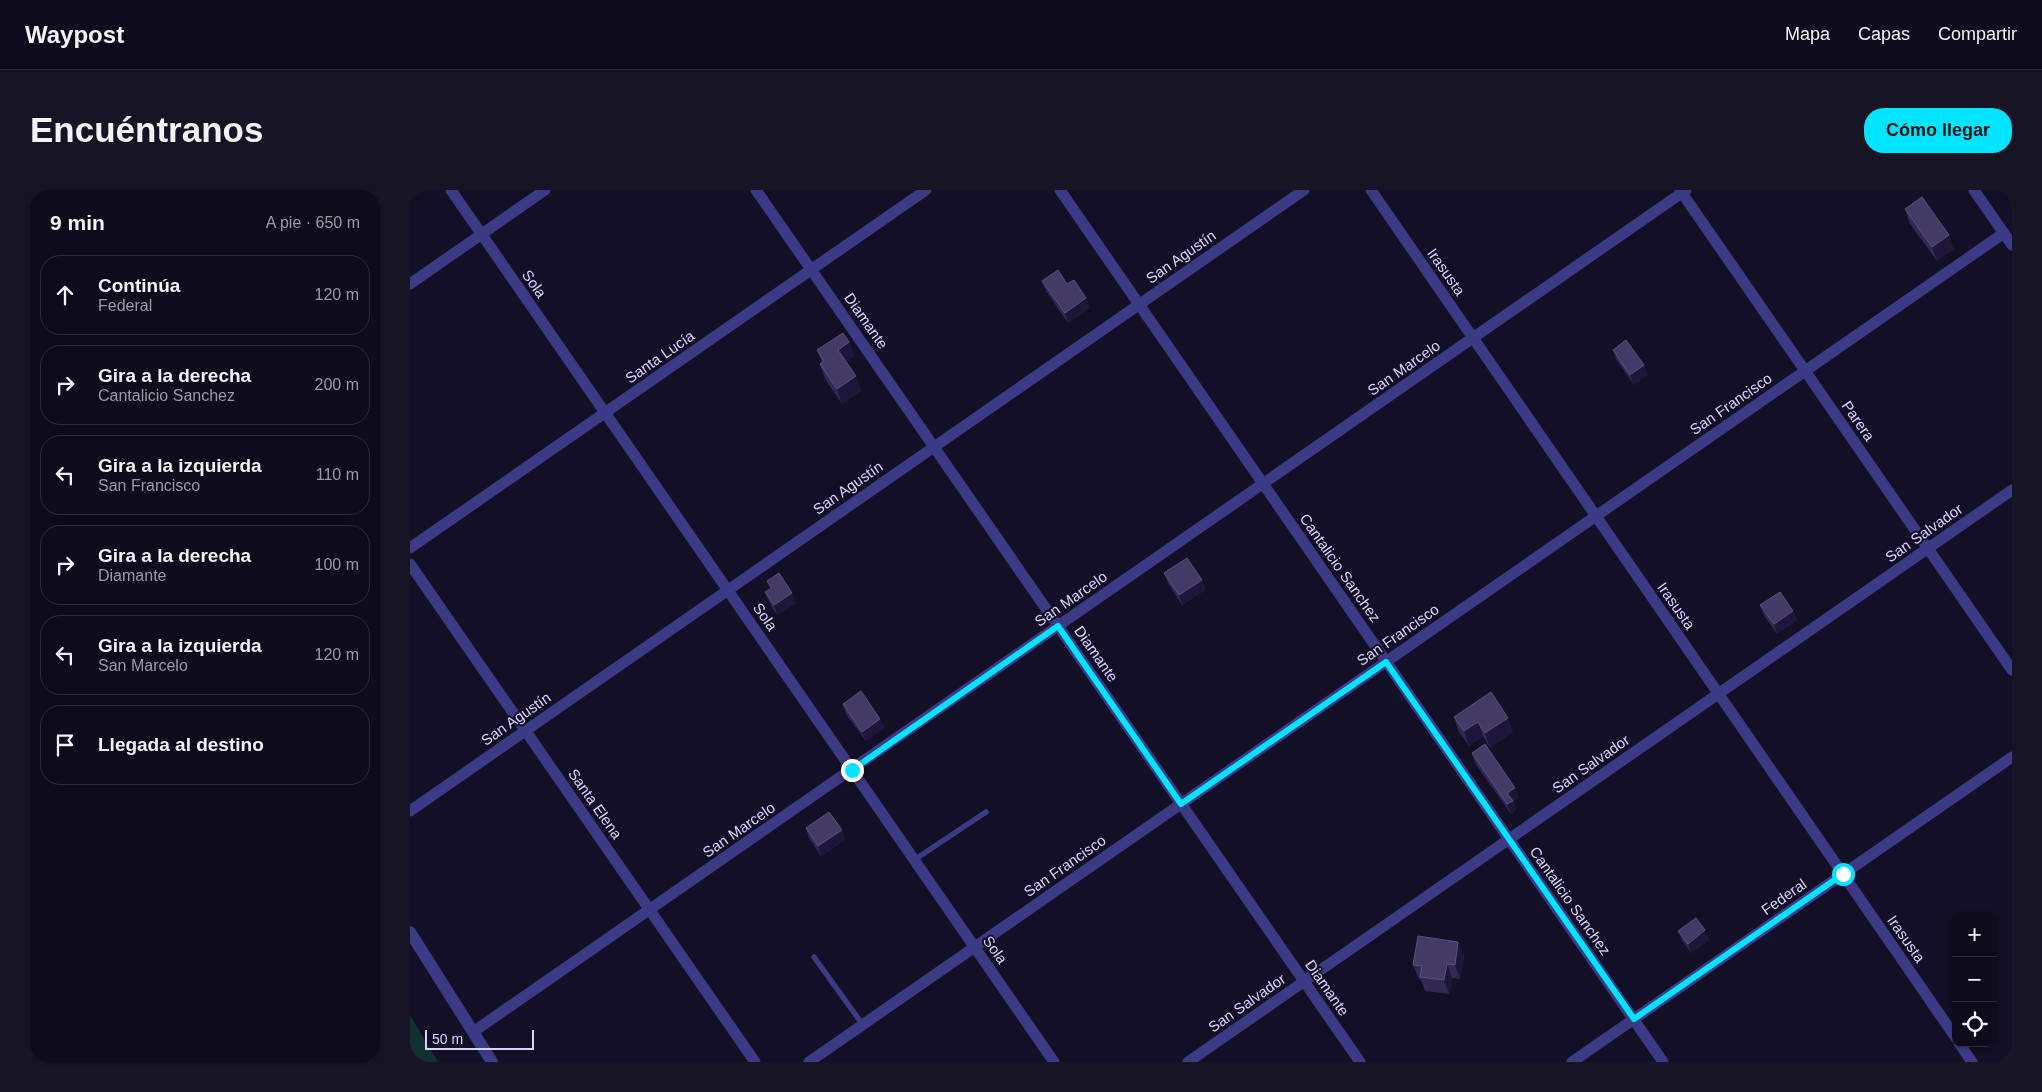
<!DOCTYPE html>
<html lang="es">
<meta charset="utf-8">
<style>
:root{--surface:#0e0b1c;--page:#171425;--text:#f1f3f6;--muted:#9b9ba3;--line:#2e2b3b;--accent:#00e5ff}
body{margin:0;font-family:Helvetica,sans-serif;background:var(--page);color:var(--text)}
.controls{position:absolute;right:15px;bottom:15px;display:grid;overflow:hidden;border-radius:10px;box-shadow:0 1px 4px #0004}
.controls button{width:45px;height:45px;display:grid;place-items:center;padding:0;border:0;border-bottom:1px solid var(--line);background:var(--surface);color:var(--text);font:25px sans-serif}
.scale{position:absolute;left:15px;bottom:12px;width:109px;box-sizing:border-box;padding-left:5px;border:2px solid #d9d4ff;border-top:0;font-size:14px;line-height:18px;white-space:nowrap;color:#d9d4ff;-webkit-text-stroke:4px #130f26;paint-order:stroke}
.stop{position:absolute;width:15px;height:15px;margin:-11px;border:4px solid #00e5ff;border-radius:50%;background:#fff}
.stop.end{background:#00e5ff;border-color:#fff;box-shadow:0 1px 5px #0008}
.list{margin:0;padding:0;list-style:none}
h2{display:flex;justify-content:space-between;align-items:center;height:65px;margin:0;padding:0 20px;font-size:21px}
h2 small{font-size:16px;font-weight:400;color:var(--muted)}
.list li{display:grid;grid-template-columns:32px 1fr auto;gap:15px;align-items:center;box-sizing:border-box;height:80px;margin:0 10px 10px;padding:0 10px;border:1px solid var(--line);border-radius:20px}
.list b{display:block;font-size:19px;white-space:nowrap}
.list p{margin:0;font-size:16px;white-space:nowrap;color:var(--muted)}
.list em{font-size:16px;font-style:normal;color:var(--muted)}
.icon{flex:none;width:28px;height:28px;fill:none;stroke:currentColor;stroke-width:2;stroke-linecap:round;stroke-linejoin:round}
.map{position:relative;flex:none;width:1602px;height:872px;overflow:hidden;border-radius:20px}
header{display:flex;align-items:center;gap:30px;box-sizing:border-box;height:70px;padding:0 25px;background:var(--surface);border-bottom:1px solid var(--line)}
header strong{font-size:24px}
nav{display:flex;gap:28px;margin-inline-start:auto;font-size:18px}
.intro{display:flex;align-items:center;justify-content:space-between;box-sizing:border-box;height:120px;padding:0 30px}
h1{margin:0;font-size:35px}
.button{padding:12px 22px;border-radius:20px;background:var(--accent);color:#111;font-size:18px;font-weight:700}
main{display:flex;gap:30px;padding:0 30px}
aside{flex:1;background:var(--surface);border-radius:20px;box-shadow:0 1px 4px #0004}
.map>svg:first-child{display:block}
.green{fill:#12302f}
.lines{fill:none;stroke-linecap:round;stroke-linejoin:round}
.service{stroke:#3d3a85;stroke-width:5.5}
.minor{stroke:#3d3a85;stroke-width:11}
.tertiary{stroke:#3d3a85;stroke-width:12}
.wall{fill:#312854}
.shaded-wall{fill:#1d163a}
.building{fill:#433a66;stroke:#5a527e}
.route{stroke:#00e5ff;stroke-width:6}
.labels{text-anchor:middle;stroke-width:4;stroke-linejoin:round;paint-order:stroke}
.street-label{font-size:15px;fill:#d9d4ff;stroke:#130f26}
</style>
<header>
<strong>Waypost</strong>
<nav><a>Mapa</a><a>Capas</a><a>Compartir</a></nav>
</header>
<div class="intro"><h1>Encuéntranos</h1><a class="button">Cómo llegar</a></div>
<main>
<aside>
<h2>9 min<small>A pie · 650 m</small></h2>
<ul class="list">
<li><svg class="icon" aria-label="ahead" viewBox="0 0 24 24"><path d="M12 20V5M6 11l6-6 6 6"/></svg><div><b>Continúa</b><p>Federal</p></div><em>120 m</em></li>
<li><svg class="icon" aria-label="right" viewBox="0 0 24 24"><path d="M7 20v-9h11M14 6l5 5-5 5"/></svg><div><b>Gira a la derecha</b><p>Cantalicio Sanchez</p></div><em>200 m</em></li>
<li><svg class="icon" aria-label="left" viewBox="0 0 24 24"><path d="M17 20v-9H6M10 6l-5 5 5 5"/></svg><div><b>Gira a la izquierda</b><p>San Francisco</p></div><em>110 m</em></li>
<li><svg class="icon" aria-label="right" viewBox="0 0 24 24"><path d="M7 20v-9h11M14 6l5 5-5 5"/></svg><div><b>Gira a la derecha</b><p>Diamante</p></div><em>100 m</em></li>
<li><svg class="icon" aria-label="left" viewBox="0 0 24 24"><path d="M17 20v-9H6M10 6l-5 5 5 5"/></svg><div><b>Gira a la izquierda</b><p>San Marcelo</p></div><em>120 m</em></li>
<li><svg class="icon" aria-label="arrive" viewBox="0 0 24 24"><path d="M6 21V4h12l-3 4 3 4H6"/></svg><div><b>Llegada al destino</b></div></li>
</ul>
</aside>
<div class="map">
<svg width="1602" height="872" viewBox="0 0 1602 872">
<rect width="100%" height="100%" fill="#130f26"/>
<polygon class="green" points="0,825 28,872 0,872"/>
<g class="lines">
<g class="service">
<polyline points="504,670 576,622"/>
<polyline points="404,767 453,835"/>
</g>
<g class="minor">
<polyline points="41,0 644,872"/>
<polyline points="346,0 950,872"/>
<polyline points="650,0 1253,872"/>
<polyline points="961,0 1546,848"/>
<polyline points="1270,0 1602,480"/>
<polyline points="1564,0 1602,55"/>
<polyline points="0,94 135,0"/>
<polyline points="0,358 516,0"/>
<polyline points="0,374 345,872"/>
<polyline points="0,621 894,0"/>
<polyline points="63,842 1276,0"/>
<polyline points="1549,853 1562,872"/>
<polyline points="399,872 1594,43"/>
<polyline points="778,872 1602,300"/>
<polyline points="1162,872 1602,567"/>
</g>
<polyline class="tertiary" points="0,742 82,872"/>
</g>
<g class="wall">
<polygon points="1495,19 1544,59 1527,71 1500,34"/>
<polygon points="632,91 676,108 680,118 658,133 636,101"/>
<polygon points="439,152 444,166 436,172 446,186 451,201 432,214 415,189 410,174 412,173 407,160"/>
<polygon points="1203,160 1234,175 1237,185 1224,195 1206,169"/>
<polygon points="754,383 792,390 795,400 772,415 758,393"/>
<polygon points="357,391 386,413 367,425 359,412 355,402 360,399"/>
<polygon points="1350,415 1383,421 1387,430 1367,444 1354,425"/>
<polygon points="433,514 470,529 474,538 456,551 436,524"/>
<polygon points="1044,527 1103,542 1080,558 1073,546 1059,556 1049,542"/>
<polygon points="1062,563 1109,607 1103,611 1106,620 1101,624 1065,573"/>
<polygon points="396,638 432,640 435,650 411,666 399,648"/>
<polygon points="1268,741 1299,750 1281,763 1272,750"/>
<polygon points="1048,752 1054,766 1050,789 1042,788 1039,804 1015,801 1011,790 1009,789 1003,775"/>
</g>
<g class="shaded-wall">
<polygon points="1539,45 1544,59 1527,71 1522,57"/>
<polygon points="676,108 680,118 658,133 655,123"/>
<polygon points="439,152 444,166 433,174 428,160"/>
<polygon points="1234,175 1237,185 1224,195 1220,185"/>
<polygon points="446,186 451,201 432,214 427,199"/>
<polygon points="792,390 795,400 772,415 769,405"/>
<polygon points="382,403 386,413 367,425 364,415"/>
<polygon points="1383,421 1387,430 1367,444 1364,434"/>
<polygon points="1098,528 1103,542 1080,558 1075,543"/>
<polygon points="470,529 474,538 456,551 452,542"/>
<polygon points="1068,532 1073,546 1059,556 1054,541"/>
<polygon points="1105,598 1109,607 1103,611 1106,620 1101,624 1097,614 1097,603"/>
<polygon points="432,640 435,650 411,666 408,656"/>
<polygon points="1295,740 1299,750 1281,763 1278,754"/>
<polygon points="1048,752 1054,766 1050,789 1045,775"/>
<polygon points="1037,774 1042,788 1039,804 1034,790"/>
</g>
<g class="building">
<polygon points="1512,7 1539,45 1522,57 1495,19"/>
<polygon points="648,80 657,94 664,90 676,108 655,123 632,91"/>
<polygon points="433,143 439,152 428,160 446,186 427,199 410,174 414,171 407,160"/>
<polygon points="1216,150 1234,175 1220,185 1203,160"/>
<polygon points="777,368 792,390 769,405 754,383"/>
<polygon points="369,383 382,403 364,415 355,402 362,398 357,391"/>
<polygon points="1370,402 1383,421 1364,434 1350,415"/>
<polygon points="451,501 470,529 452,542 433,514"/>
<polygon points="1081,502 1098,528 1075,543 1068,532 1054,541 1044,527"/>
<polygon points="1075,554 1105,598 1097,603 1103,611 1097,614 1062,563"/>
<polygon points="419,622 432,640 408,656 396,638"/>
<polygon points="1286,728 1295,740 1278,754 1268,741"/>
<polygon points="1008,746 1048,752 1045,775 1037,774 1034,790 1010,787 1012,776 1003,775"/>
</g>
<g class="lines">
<polyline class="route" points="442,580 648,436 771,614 976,472 1224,829 1433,684"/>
</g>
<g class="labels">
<g class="street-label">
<text transform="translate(771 67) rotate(-35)" y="5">San Agustín</text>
<text transform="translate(1036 82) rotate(55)" y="5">Irasusta</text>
<text transform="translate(124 94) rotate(55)" y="5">Sola</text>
<text transform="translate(456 131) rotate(55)" y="5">Diamante</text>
<text transform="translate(250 167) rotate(-35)" y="5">Santa Lucía</text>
<text transform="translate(994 178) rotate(-35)" y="5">San Marcelo</text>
<text transform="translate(1321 214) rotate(-35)" y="5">San Francisco</text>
<text transform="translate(1448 231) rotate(55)" y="5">Parera</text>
<text transform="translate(438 298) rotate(-35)" y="5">San Agustín</text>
<text transform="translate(1514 343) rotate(-35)" y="5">San Salvador</text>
<text transform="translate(930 378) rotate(55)" y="5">Cantalicio Sanchez</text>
<text transform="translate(661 409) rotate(-35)" y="5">San Marcelo</text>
<text transform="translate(1266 416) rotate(55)" y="5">Irasusta</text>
<text transform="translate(355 427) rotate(55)" y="5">Sola</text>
<text transform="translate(988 445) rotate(-35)" y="5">San Francisco</text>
<text transform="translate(686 464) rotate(55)" y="5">Diamante</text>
<text transform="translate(106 529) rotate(-35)" y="5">San Agustín</text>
<text transform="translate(1181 574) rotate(-35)" y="5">San Salvador</text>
<text transform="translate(185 614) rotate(55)" y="5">Santa Elena</text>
<text transform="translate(329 640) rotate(-35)" y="5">San Marcelo</text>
<text transform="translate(655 676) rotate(-35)" y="5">San Francisco</text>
<text transform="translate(1374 707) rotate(-35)" y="5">Federal</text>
<text transform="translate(1160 711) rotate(55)" y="5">Cantalicio Sanchez</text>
<text transform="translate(1496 749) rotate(55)" y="5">Irasusta</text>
<text transform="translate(585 760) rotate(55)" y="5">Sola</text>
<text transform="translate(917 798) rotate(55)" y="5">Diamante</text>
<text transform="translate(837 813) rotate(-35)" y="5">San Salvador</text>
</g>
</g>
</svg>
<div class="controls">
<button>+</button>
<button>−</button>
<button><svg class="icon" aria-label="locate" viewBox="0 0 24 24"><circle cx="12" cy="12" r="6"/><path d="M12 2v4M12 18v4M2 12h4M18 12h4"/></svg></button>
</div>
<div class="scale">50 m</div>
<div class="stop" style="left:1433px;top:684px"></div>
<div class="stop end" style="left:442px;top:580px"></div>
</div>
</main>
